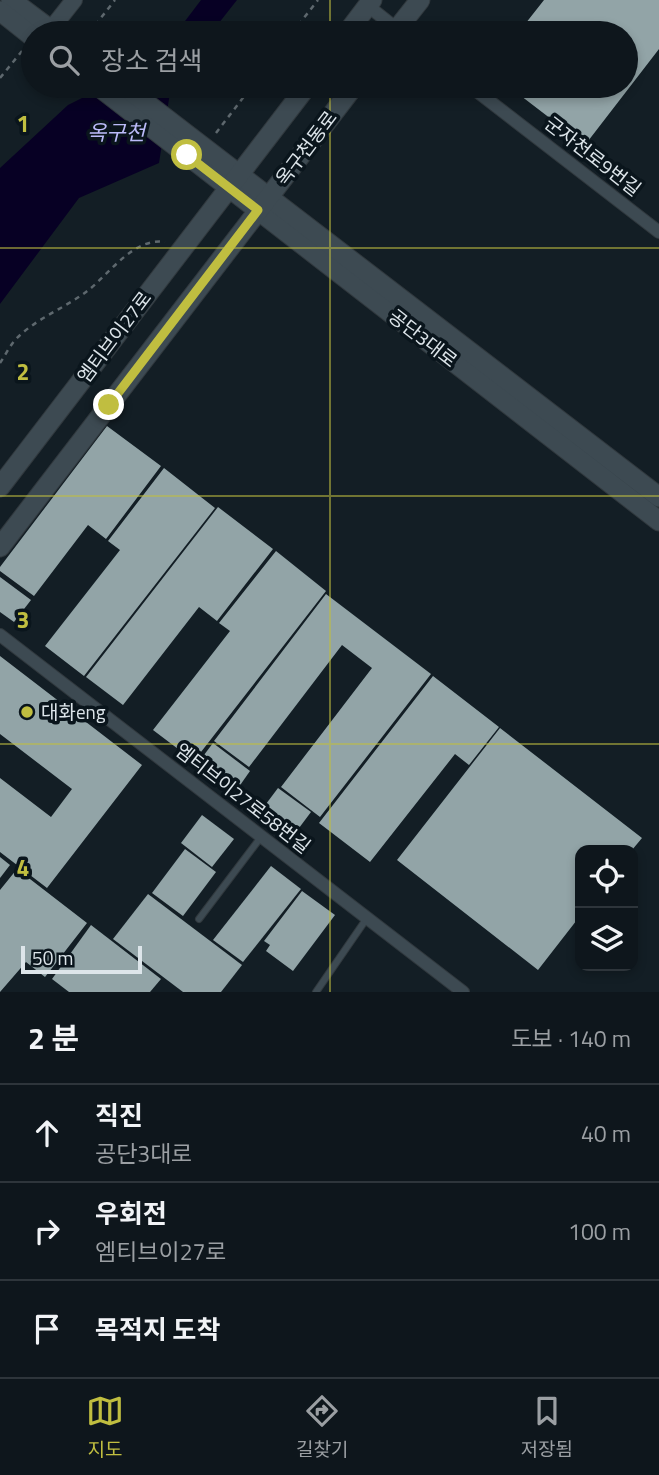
<!DOCTYPE html>
<html lang="ko">
<meta charset="utf-8">
<style>
:root{--surface:#0e161c;--page:#1c2329;--text:#f1f3f6;--muted:#9b9fa3;--line:#2e353b;--accent:#c0be40}
body{margin:0;font-family:"Titillium Web","Noto Sans KR",sans-serif;background:var(--page);color:var(--text)}
.controls{position:absolute;right:21px;bottom:21px;display:grid;overflow:hidden;border-radius:14px;box-shadow:0 4px 10px #0003}
.controls button{width:63px;height:63px;display:grid;place-items:center;padding:0;border:0;border-bottom:2px solid var(--line);background:var(--surface);color:var(--text);font:35px sans-serif}
.scale{position:absolute;left:21px;bottom:18px;width:121px;box-sizing:border-box;padding-left:7px;border:4px solid #dde5ea;border-top:0;font-size:19px;line-height:24px;white-space:nowrap;color:#dde5ea;-webkit-text-stroke:5px #0a151c;paint-order:stroke}
.stop{position:absolute;width:21px;height:21px;margin:-16px;border:5px solid #c0be40;border-radius:50%;background:#fff}
.stop.end{background:#c0be40;border-color:#fff;box-shadow:0 2px 7px #0008}
.list{margin:0;padding:0;list-style:none}
h2{display:flex;justify-content:space-between;align-items:center;height:91px;margin:0;padding:0 28px;font-size:30px}
h2 small{font-size:23px;font-weight:400;color:var(--muted)}
.list li{display:grid;grid-template-columns:46px 1fr auto;gap:21px;align-items:center;box-sizing:border-box;height:98px;padding:0 28px;border-top:2px solid var(--line)}
.list b{display:block;font-size:26px;white-space:nowrap}
.list p{margin:0;font-size:23px;white-space:nowrap;color:var(--muted)}
.list em{font-size:23px;font-style:normal;color:var(--muted)}
.icon{flex:none;width:38px;height:38px;fill:none;stroke:currentColor;stroke-width:2;stroke-linecap:round;stroke-linejoin:round}
.map{position:relative;flex:none;width:659px;height:992px;overflow:hidden}
.search{position:absolute;background:var(--surface);box-shadow:0 4px 10px #0003;left:21px;right:21px;top:21px;height:77px;display:flex;align-items:center;gap:18px;box-sizing:border-box;padding:0 24px;border-radius:38px;color:var(--muted);font-size:26px}
.sheet{height:385px;background:var(--surface)}
nav{display:flex;justify-content:space-around;align-items:center;box-sizing:border-box;height:98px;border-top:2px solid var(--line);background:var(--surface);font-size:19px;color:var(--muted)}
nav a{display:grid;justify-items:center;gap:4px}
nav .on{color:var(--accent)}
.map>svg:first-child{display:block}
.water{fill:#070024}
.building{fill:#92a4a7}
.lines{fill:none;stroke-linecap:round;stroke-linejoin:round}
.service-casing{stroke:#31393e;stroke-width:8}
.minor-casing{stroke:#31393e;stroke-width:14}
.tertiary-casing{stroke:#31393e;stroke-width:18}
.secondary-casing{stroke:#31393e;stroke-width:21}
.path{stroke:#5e686e;stroke-width:2.5;stroke-dasharray:5 5;stroke-linecap:butt}
.service{stroke:#3d4a52;stroke-width:6}
.minor{stroke:#3d4a52;stroke-width:12}
.tertiary{stroke:#3d4a52;stroke-width:16}
.secondary{stroke:#3d4a52;stroke-width:19}
.route{stroke:#c0be40;stroke-width:9}
.grid{fill:none;stroke:#c0be40;stroke-width:2;stroke-opacity:0.55}
.poi-dot{fill:#c0be40;stroke:#0a151c;stroke-width:2.5}
.labels{text-anchor:middle;stroke-width:7;stroke-linejoin:round;paint-order:stroke}
.street-label{font-size:19px;fill:#dde5ea;stroke:#0a151c}
.poi-label{font-size:19px;fill:#dde5ea;stroke:#0a151c;text-anchor:start}
.water-label{font-size:21px;font-style:italic;fill:#bbbbf9;stroke:#0a151c}
.grid-label{font-size:23px;text-anchor:middle;font-weight:bold;fill:#c0be40;stroke:#0a151c;stroke-width:7;stroke-linejoin:round;paint-order:stroke}
</style>
<div class="map">
<svg width="659" height="992" viewBox="0 0 659 992">
<rect width="100%" height="100%" fill="#131e25"/>
<g class="water">
<polygon points="201,0 237,0 211,33 176,33"/>
<polygon points="106,86 171,86 159,163 79,198 0,304 0,168 68,105"/>
</g>
<g class="building">
<polygon points="544,0 659,0 659,49 585,145 508,86 626,86 626,33 518,33"/>
<polygon points="107,426 161,466 106,539 88,525 34,596 0,571 0,567"/>
<polygon points="164,468 215,508 84,676 45,646 120,550 108,541"/>
<polygon points="218,507 273,549 217,621 199,607 123,705 86,677"/>
<polygon points="276,551 326,591 194,761 153,730 230,631 219,623"/>
<polygon points="0,577 31,600 14,622 0,612"/>
<polygon points="326,594 431,674 320,817 281,787 372,668 342,645 249,767 214,741"/>
<polygon points="0,656 142,765 47,888 0,852 0,778 51,817 72,789 0,734"/>
<polygon points="433,676 499,727 469,765 455,754 370,862 319,823"/>
<polygon points="500,728 642,838 632,850 580,850 580,916 538,970 397,860"/>
<polygon points="213,743 250,771 236,791 198,763"/>
<polygon points="278,788 311,812 293,836 260,812"/>
<polygon points="202,815 234,839 212,867 181,843"/>
<polygon points="185,849 216,872 183,916 152,893"/>
<polygon points="0,857 10,865 0,878"/>
<polygon points="271,866 301,889 243,962 213,940"/>
<polygon points="17,869 87,923 45,977 26,962 0,992 0,890"/>
<polygon points="302,891 335,915 293,971 266,951 270,945 264,941"/>
<polygon points="148,894 242,965 221,992 183,992 113,939"/>
<polygon points="91,925 161,979 150,992 69,992 52,979"/>
</g>
<g class="lines">
<defs>
<g id="service">
<polyline points="199,919 261,837"/>
<polyline points="316,992 367,918"/>
</g>
<g id="minor">
<polyline points="368,6 402,33"/>
<polyline points="470,86 659,232"/>
<polyline points="0,635 463,992"/>
</g>
<polyline id="tertiary" points="48,33 74,0"/>
<g id="secondary">
<polyline points="11,0 55,33"/>
<polyline points="0,11 33,37"/>
<polyline points="347,33 372,0"/>
<polyline points="394,33 420,0"/>
<polyline points="98,86 659,521"/>
<polyline points="124,86 659,497"/>
<polyline points="0,487 307,86"/>
<polyline points="0,547 354,86"/>
</g>
</defs>
<use href="#service" class="service-casing"/>
<use href="#minor" class="minor-casing"/>
<use href="#tertiary" class="tertiary-casing"/>
<use href="#secondary" class="secondary-casing"/>
<g class="path">
<polyline points="89,33 115,0"/>
<polyline points="292,33 318,0"/>
<polyline points="0,78 22,51"/>
<polyline points="216,133 252,86"/>
<path d="M0 363C5 356 9 347 15 340 35 319 63 309 86 292 109 275 133 237 165 242"/>
</g>
<use href="#service" class="service"/>
<use href="#minor" class="minor"/>
<use href="#tertiary" class="tertiary"/>
<use href="#secondary" class="secondary"/>
</g>
<g class="lines">
<polyline class="route" points="109,405 258,210 187,155"/>
</g>
<path class="grid" d="M330 0V33M330 86V992M0 248H659M0 496H659M0 744H659"/>
<circle class="poi-dot" cx="27" cy="712" r="7"/>
<g class="labels">
<g class="street-label">
<text transform="translate(306 148) rotate(-53)" y="7">옥구천동로</text>
<text transform="translate(593 156) rotate(38)" y="7">군자천로9번길</text>
<text transform="translate(114 337) rotate(-53)" y="7">엠티브이27로</text>
<text transform="translate(423 338) rotate(38)" y="7">공단3대로</text>
<text transform="translate(243 798) rotate(38)" y="7">엠티브이27로58번길</text>
</g>
<g class="poi-label">
<text x="41" y="719">대화eng</text>
</g>
<g class="water-label">
<text x="116" y="140">옥구천</text>
</g>
</g>
<g class="grid-label">
<text x="23" y="132">1</text>
<text x="23" y="380">2</text>
<text x="23" y="628">3</text>
<text x="23" y="876">4</text>
</g>
</svg>
<div class="controls">
<button><svg class="icon" aria-label="locate" viewBox="0 0 24 24"><circle cx="12" cy="12" r="6"/><path d="M12 2v4M12 18v4M2 12h4M18 12h4"/></svg></button>
<button><svg class="icon" aria-label="layers" viewBox="0 0 24 24"><path d="M12 4l9 5-9 5-9-5zM3 14l9 5 9-5"/></svg></button>
</div>
<div class="scale">50 m</div>
<div class="stop" style="left:187px;top:155px"></div>
<div class="stop end" style="left:109px;top:405px"></div>
<div class="search"><svg class="icon" aria-label="search" viewBox="0 0 24 24"><circle cx="10" cy="10" r="6"/><path d="M15 15l6 6"/></svg>장소 검색</div>
</div>
<section class="sheet">
<h2>2 분<small>도보 · 140 m</small></h2>
<ul class="list">
<li><svg class="icon" aria-label="ahead" viewBox="0 0 24 24"><path d="M12 20V5M6 11l6-6 6 6"/></svg><div><b>직진</b><p>공단3대로</p></div><em>40 m</em></li>
<li><svg class="icon" aria-label="right" viewBox="0 0 24 24"><path d="M7 20v-9h11M14 6l5 5-5 5"/></svg><div><b>우회전</b><p>엠티브이27로</p></div><em>100 m</em></li>
<li><svg class="icon" aria-label="arrive" viewBox="0 0 24 24"><path d="M6 21V4h12l-3 4 3 4H6"/></svg><div><b>목적지 도착</b></div></li>
</ul>
</section>
<nav>
<a class="on"><svg class="icon" aria-label="map" viewBox="0 0 24 24"><path d="M3 6l6-2 6 2 6-2v14l-6 2-6-2-6 2zM9 4v14M15 6v14"/></svg>지도</a>
<a><svg class="icon" aria-label="directions" viewBox="0 0 24 24"><path d="M12 3l9 9-9 9-9-9zM9 14v-3h6M13 9l2 2-2 2"/></svg>길찾기</a>
<a><svg class="icon" aria-label="saved" viewBox="0 0 24 24"><path d="M7 4h10v16l-5-4-5 4z"/></svg>저장됨</a>
</nav>
